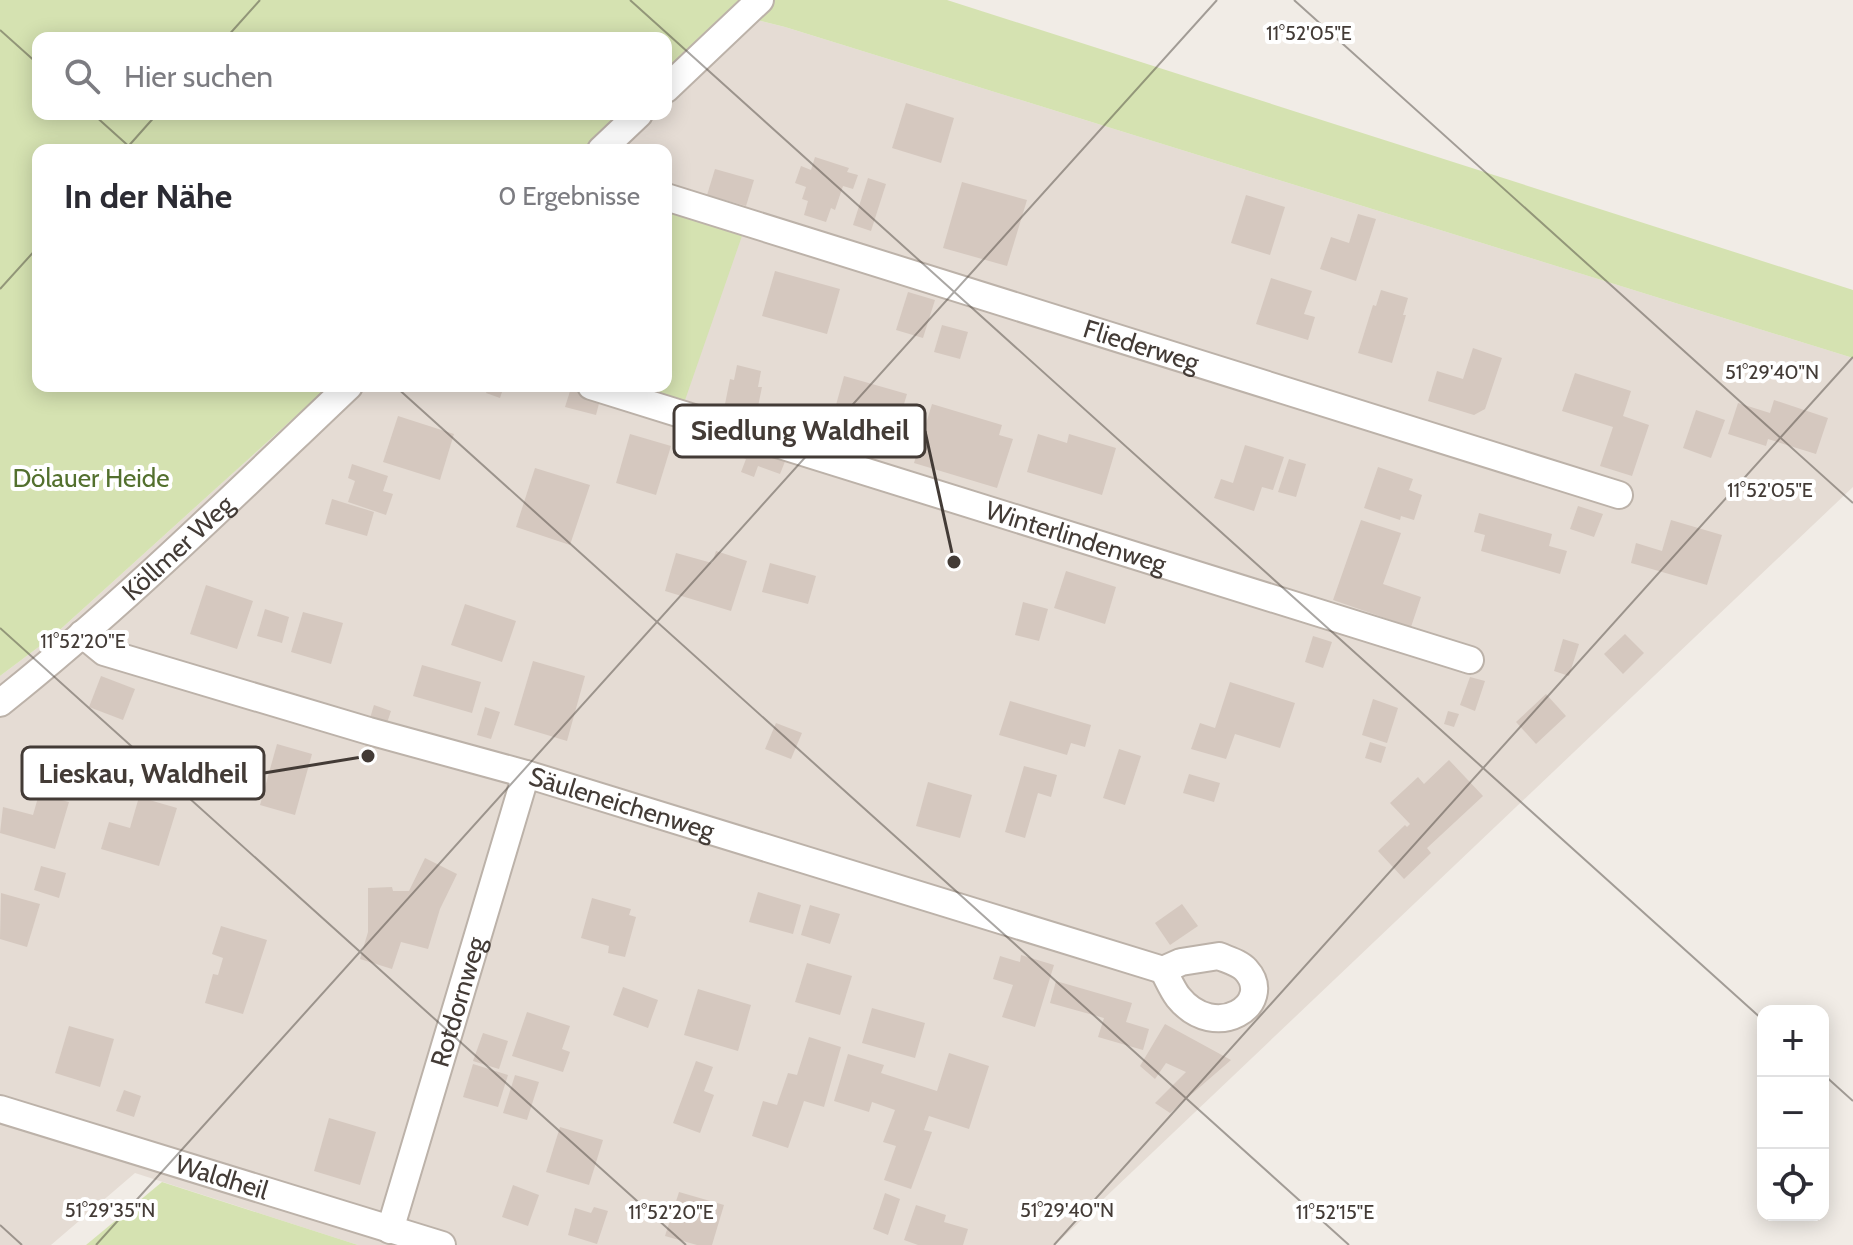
<!DOCTYPE html>
<html lang="de">
<meta charset="utf-8">
<style>
:root{--surface:#fff;--page:#f7f7f7;--text:#2b2b33;--muted:#7c7c81;--line:#e1e1e2}
body{margin:0;font-family:Cabin,sans-serif;background:var(--page);color:var(--text)}
.controls{position:absolute;right:24px;bottom:24px;display:grid;overflow:hidden;border-radius:16px;box-shadow:0 4px 20px #0003}
.controls button{width:72px;height:72px;display:grid;place-items:center;padding:0;border:0;border-bottom:2px solid var(--line);background:var(--surface);color:var(--text);font:40px sans-serif}
.list{margin:0;padding:0;list-style:none}
h2{display:flex;justify-content:space-between;align-items:center;height:104px;margin:0;padding:0 32px;font-size:34px}
h2 small{font-size:26px;font-weight:400;color:var(--muted)}
.icon{flex:none;width:44px;height:44px;fill:none;stroke:currentColor;stroke-width:2;stroke-linecap:round;stroke-linejoin:round}
.map{position:relative;flex:none;width:1853px;height:1245px;overflow:hidden}
.search{position:absolute;background:var(--surface);box-shadow:0 4px 20px #0003;left:32px;top:32px;width:640px;height:88px;display:flex;align-items:center;gap:20px;box-sizing:border-box;padding:0 28px;border-radius:16px;color:var(--muted);font-size:30px}
.panel{position:absolute;background:var(--surface);box-shadow:0 4px 20px #0003;left:32px;top:144px;width:640px;height:248px;border-radius:16px}
.map>svg:first-child{display:block}
.residential{fill:#e5dcd4}
.green{fill:#d5e2b1}
.building{fill:#d5c8bf}
.lines{fill:none;stroke-linecap:round;stroke-linejoin:round}
.minor-casing{stroke:#bcb2a9;stroke-width:30}
.minor{stroke:#fff;stroke-width:26}
.ticks{fill:none;stroke:#433b36;stroke-width:2;stroke-opacity:0.45}
.labels{text-anchor:middle;stroke-width:8;stroke-linejoin:round;paint-order:stroke}
.street-label{font-size:26px;fill:#433b36;stroke:#fff}
.park-label{font-size:26px;fill:#53702e;stroke:#fff}
.ticks-label{font-size:20px;text-anchor:middle;fill:#433b36;stroke:#fff;stroke-width:8;stroke-linejoin:round;paint-order:stroke}
.leader{fill:none;stroke:#433b36;stroke-width:3}
.callout-dot{fill:#433b36;stroke:#fff;stroke-width:3}
.callout{fill:#fff;stroke:#433b36;stroke-width:3}
.callout-label{font-size:28px;text-anchor:middle;font-weight:bold;fill:#433b36}
</style>
<div class="map">
<svg width="1853" height="1245" viewBox="0 0 1853 1245">
<rect width="100%" height="100%" fill="#f1ece6"/>
<polygon class="residential" points="737,15 785,27 1853,358 1853,487 1055,1245 358,1245 135,1173 51,1245 0,1245 0,676 52,637 329,386 666,386 666,150 581,150 623,114 666,114 666,77"/>
<g class="green">
<polygon points="0,0 947,0 1853,290 1853,358 785,27 737,15 666,77 666,38 38,38 38,114 623,114 581,150 38,150 38,386 329,386 52,637 0,676"/>
<polygon points="666,209 743,233 683,406 620,386 666,386"/>
<polygon points="162,1182 358,1245 86,1245"/>
</g>
<g class="building">
<polygon points="906,103 954,118 941,163 892,148"/>
<polygon points="815,157 849,168 847,172 858,175 853,189 843,186 835,210 831,208 826,222 804,215 808,201 802,199 806,187 795,183 801,166 811,170"/>
<polygon points="715,169 754,180 746,206 707,195"/>
<polygon points="868,178 886,184 871,231 853,225"/>
<polygon points="962,182 1027,200 1007,266 943,248"/>
<polygon points="1246,195 1285,207 1270,255 1231,243"/>
<polygon points="1358,214 1376,219 1356,281 1320,269 1331,237 1349,243"/>
<polygon points="775,271 840,289 827,334 762,316"/>
<polygon points="1271,278 1312,291 1304,314 1315,317 1308,340 1256,324"/>
<polygon points="1381,290 1408,298 1403,315 1406,315 1392,363 1358,353 1373,305 1376,306"/>
<polygon points="908,292 935,300 923,338 896,330"/>
<polygon points="942,325 968,332 960,359 934,352"/>
<polygon points="1473,348 1502,358 1485,409 1474,415 1428,401 1437,371 1463,379"/>
<polygon points="737,365 761,371 758,387 762,387 756,416 724,409 730,379 734,380"/>
<polygon points="1575,373 1631,391 1623,416 1649,425 1632,476 1600,466 1613,427 1562,411"/>
<polygon points="844,376 907,394 890,451 828,434"/>
<polygon points="489,386 504,386 500,398 486,393"/>
<polygon points="571,388 601,396 596,415 565,407"/>
<polygon points="1774,400 1828,418 1816,454 1768,439 1766,446 1728,434 1738,403 1770,413"/>
<polygon points="932,404 1002,425 999,435 1013,439 997,488 914,463"/>
<polygon points="1696,410 1725,420 1711,458 1683,448"/>
<polygon points="398,416 454,434 440,480 383,462"/>
<polygon points="630,434 671,446 656,495 616,483"/>
<polygon points="1038,434 1067,443 1069,434 1116,448 1102,495 1027,472"/>
<polygon points="739,435 788,454 780,474 758,466 754,477 741,472 746,459 732,454"/>
<polygon points="1245,445 1284,457 1273,490 1262,487 1254,511 1214,498 1221,479 1233,483"/>
<polygon points="1289,459 1306,464 1296,497 1278,492"/>
<polygon points="352,464 388,476 383,491 393,494 386,515 348,502 355,481 348,478"/>
<polygon points="1378,467 1413,479 1409,490 1422,495 1414,520 1401,516 1400,520 1364,508"/>
<polygon points="535,468 590,485 570,545 516,527"/>
<polygon points="332,499 374,512 367,536 325,524"/>
<polygon points="1578,506 1603,514 1594,537 1570,529"/>
<polygon points="1479,513 1552,534 1549,546 1567,551 1560,574 1481,551 1485,535 1474,532"/>
<polygon points="1361,520 1401,533 1383,584 1421,597 1411,627 1333,600"/>
<polygon points="1671,520 1722,535 1707,585 1631,563 1636,543 1662,551"/>
<polygon points="716,551 747,561 731,611 665,591 676,553 712,563"/>
<polygon points="770,563 816,576 808,604 762,592"/>
<polygon points="1066,571 1116,587 1105,624 1054,608"/>
<polygon points="206,585 253,601 237,649 190,634"/>
<polygon points="1023,602 1048,609 1039,641 1015,635"/>
<polygon points="465,604 516,621 502,662 451,645"/>
<polygon points="265,609 289,617 282,643 257,636"/>
<polygon points="303,612 343,623 331,664 291,652"/>
<polygon points="1625,634 1644,653 1623,674 1604,654"/>
<polygon points="1313,636 1332,642 1323,668 1305,662"/>
<polygon points="1563,639 1579,644 1569,676 1554,671"/>
<polygon points="533,661 585,676 567,741 514,725"/>
<polygon points="422,665 481,682 472,713 413,696"/>
<polygon points="101,676 135,689 123,720 89,707"/>
<polygon points="1470,677 1485,681 1475,711 1460,705"/>
<polygon points="1230,682 1295,703 1280,748 1235,734 1226,759 1191,749 1200,723 1215,728"/>
<polygon points="1546,694 1566,716 1536,744 1516,722"/>
<polygon points="1373,699 1398,708 1387,743 1362,735"/>
<polygon points="1010,701 1091,725 1085,747 1071,743 1067,755 999,735"/>
<polygon points="374,705 391,711 387,723 370,718"/>
<polygon points="485,707 500,712 491,739 477,735"/>
<polygon points="1448,711 1459,714 1454,727 1444,724"/>
<polygon points="776,723 802,733 791,759 765,749"/>
<polygon points="1370,742 1386,747 1381,763 1365,758"/>
<polygon points="277,744 312,754 295,815 260,805"/>
<polygon points="1119,749 1141,756 1125,805 1103,798"/>
<polygon points="1449,760 1483,796 1427,848 1431,853 1404,879 1378,851 1405,825 1407,827 1410,824 1390,803 1418,777 1424,784"/>
<polygon points="1024,766 1057,775 1051,797 1038,793 1025,838 1005,832"/>
<polygon points="1189,774 1220,783 1214,802 1183,793"/>
<polygon points="928,782 972,795 960,838 916,826"/>
<polygon points="39,794 69,802 55,849 0,833 3,807 33,815"/>
<polygon points="139,797 177,808 159,866 101,849 109,822 130,828"/>
<polygon points="425,858 457,874 440,909 428,949 401,942 392,969 360,959 368,932 368,888 392,887 393,891 409,891"/>
<polygon points="41,866 66,873 59,898 34,890"/>
<polygon points="758,892 801,905 793,934 749,922"/>
<polygon points="1,893 40,904 27,947 0,939"/>
<polygon points="592,898 631,909 629,915 636,917 625,957 608,953 609,946 581,938"/>
<polygon points="1182,904 1198,926 1170,945 1155,923"/>
<polygon points="810,905 840,914 830,944 801,935"/>
<polygon points="221,926 267,940 243,1014 205,1003 213,974 218,975 223,958 212,954"/>
<polygon points="1021,955 1054,965 1035,1027 1002,1017 1013,985 993,979 1000,956 1020,962"/>
<polygon points="807,963 852,976 840,1015 795,1002"/>
<polygon points="1056,981 1132,1003 1126,1022 1149,1029 1143,1050 1098,1037 1104,1018 1050,1003"/>
<polygon points="623,987 658,1000 648,1028 613,1015"/>
<polygon points="698,989 751,1005 738,1051 684,1035"/>
<polygon points="872,1008 925,1023 915,1058 862,1043"/>
<polygon points="527,1012 570,1026 562,1049 570,1052 563,1072 512,1056"/>
<polygon points="1165,1024 1231,1060 1170,1113 1155,1103 1186,1072 1166,1063 1155,1079 1140,1066"/>
<polygon points="69,1026 114,1039 100,1087 55,1073"/>
<polygon points="483,1033 508,1041 499,1069 473,1061"/>
<polygon points="809,1037 841,1047 824,1107 804,1101 788,1148 752,1136 763,1101 777,1105 788,1073 797,1075"/>
<polygon points="949,1053 989,1066 969,1129 929,1116 924,1130 932,1132 911,1189 884,1180 896,1146 883,1142 895,1110 872,1102 869,1112 834,1101 848,1054 884,1065 881,1073 937,1091"/>
<polygon points="696,1061 713,1067 704,1091 714,1095 700,1133 673,1123"/>
<polygon points="473,1064 508,1075 498,1107 463,1097"/>
<polygon points="515,1075 539,1082 527,1120 503,1113"/>
<polygon points="124,1090 141,1096 134,1117 116,1111"/>
<polygon points="329,1118 376,1132 360,1185 314,1171"/>
<polygon points="560,1127 603,1140 589,1185 546,1172"/>
<polygon points="513,1185 539,1195 528,1226 502,1217"/>
<polygon points="679,1192 724,1205 712,1245 697,1245 665,1236"/>
<polygon points="885,1193 900,1199 888,1235 873,1229"/>
<polygon points="916,1205 946,1215 944,1222 968,1229 963,1245 918,1245 904,1240"/>
<polygon points="594,1207 608,1211 597,1244 568,1235 575,1208 591,1213"/>
</g>
<g class="lines">
<defs>
<g id="minor">
<polyline points="666,89 760,0"/>
<polyline points="601,150 639,114"/>
<path id="s1" d="M666 197 1619 495"/>
<path id="s2" d="M591 386 1470 660"/>
<path id="s3" d="M82 634 104 652 369 731 526 774 1163 970"/>
<path id="s4" d="M0 703C123 605 235 494 349 386"/>
<path d="M1219 956C1228 960 1240 963 1246 970 1276 1003 1216 1044 1178 997 1172 989 1168 979 1163 970L1181 962Z"/>
<path id="s5" d="M0 1109 442 1245"/>
<path id="s6" d="M390 1230 526 774"/>
</g>
</defs>
<use href="#minor" class="minor-casing"/>
<use href="#minor" class="minor"/>
</g>
<path class="ticks" d="M630 0 1763 1020M1294 0 1853 503M0 30 38 64M226 38 260 0M93 114 133 150M125 150 157 114M0 289 38 247M395 386 1349 1245M0 628 686 1245M1823 1074 1853 1101M0 1225 22 1245M96 1245 1217 0M1054 1245 1853 357"/>
<g class="labels">
<g class="street-label">
<text dy="9" stroke="none"><textPath href="#s1" startOffset="498">Fliederweg</textPath></text>
<text dy="9" stroke="none"><textPath href="#s2" startOffset="508">Winterlindenweg</textPath></text>
<text dy="9" stroke="none"><textPath href="#s4" startOffset="236">Köllmer Weg</textPath></text>
<text dy="9" stroke="none"><textPath href="#s3" startOffset="568">Säuleneichenweg</textPath></text>
<text dy="9" stroke="none"><textPath href="#s6" startOffset="238">Rotdornweg</textPath></text>
<text dy="9" stroke="none"><textPath href="#s5" startOffset="232">Waldheil</textPath></text>
</g>
<g class="park-label">
<text x="91" y="487">Dölauer Heide</text>
</g>
</g>
<g class="ticks-label">
<text x="1309" y="40">11°52'05"E</text>
<text x="1772" y="379">51°29'40"N</text>
<text x="1770" y="497">11°52'05"E</text>
<text x="83" y="648">11°52'20"E</text>
<text x="110" y="1217">51°29'35"N</text>
<text x="1067" y="1217">51°29'40"N</text>
<text x="671" y="1219">11°52'20"E</text>
<text x="1335" y="1219">11°52'15"E</text>
</g>
<path class="leader" d="M954 562L925 431M368 756L264 773"/>
<g class="callout-dot">
<circle cx="954" cy="562" r="8"/>
<circle cx="368" cy="756" r="8"/>
</g>
<g class="callout">
<rect x="674" y="405" width="251" height="52" rx="8"/>
<rect x="22" y="747" width="242" height="52" rx="8"/>
</g>
<g class="callout-label">
<text x="800" y="440">Siedlung Waldheil</text>
<text x="143" y="783">Lieskau, Waldheil</text>
</g>
</svg>
<div class="controls">
<button>+</button>
<button>−</button>
<button><svg class="icon" aria-label="locate" viewBox="0 0 24 24"><circle cx="12" cy="12" r="6"/><path d="M12 2v4M12 18v4M2 12h4M18 12h4"/></svg></button>
</div>
<div class="search"><svg class="icon" aria-label="search" viewBox="0 0 24 24"><circle cx="10" cy="10" r="6"/><path d="M15 15l6 6"/></svg>Hier suchen</div>
<section class="panel">
<h2>In der Nähe<small>0 Ergebnisse</small></h2>
<ul class="list">
</ul>
</section>
</div>
